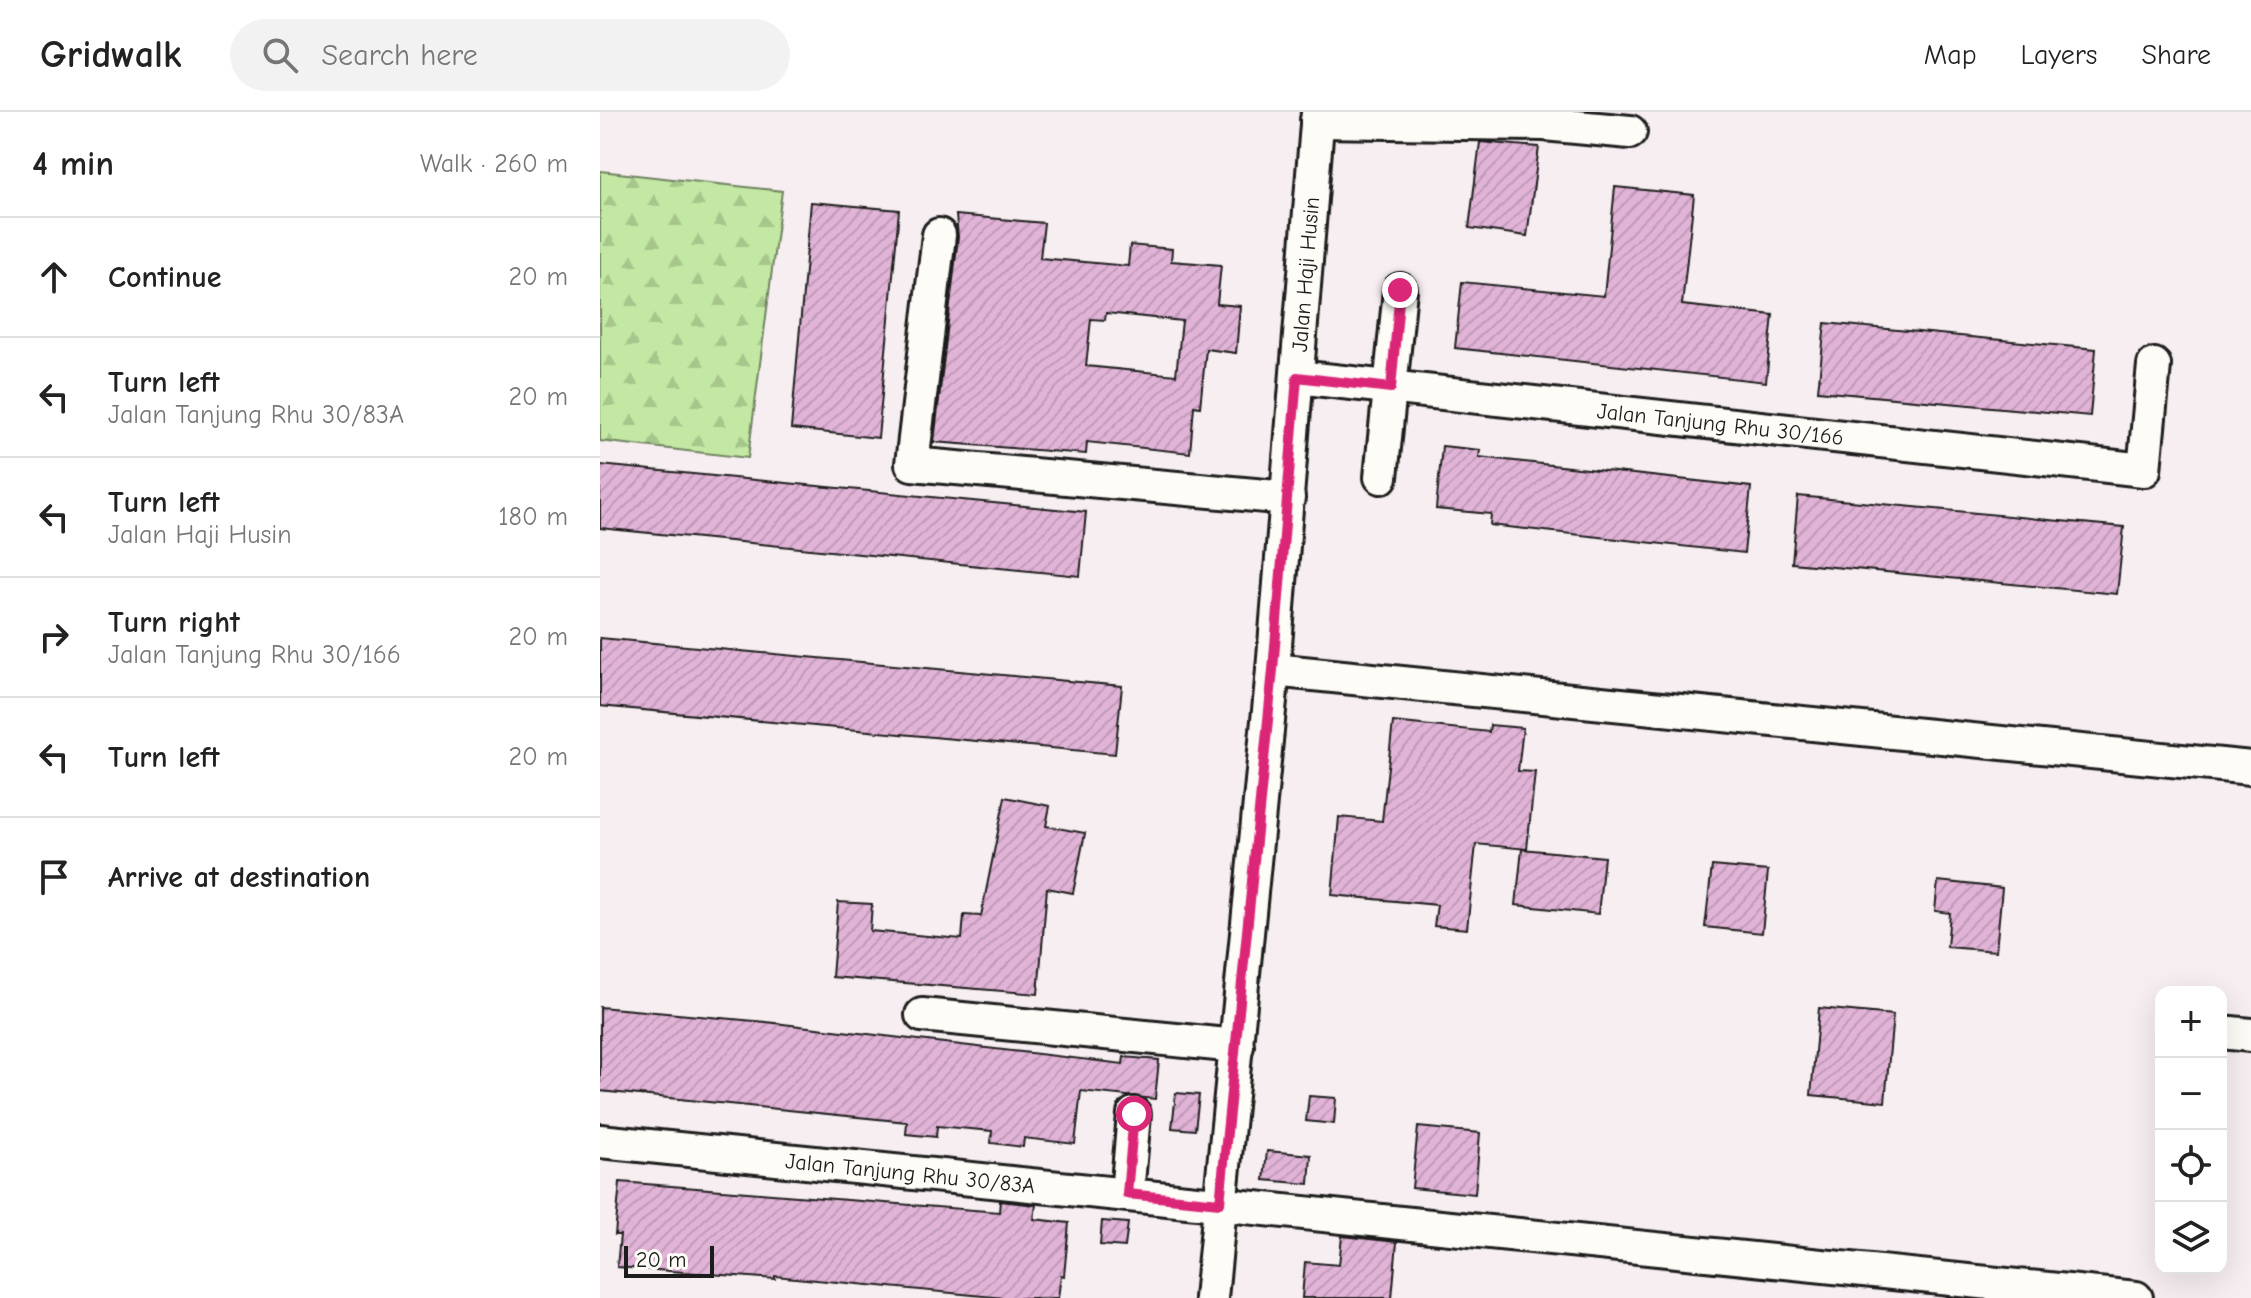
<!DOCTYPE html>
<meta charset="utf-8">
<style>
:root{--surface:#fff;--page:#f2f2f2;--text:#222;--muted:#767676;--line:#e0e0e0}
body{margin:0;font-family:"Comic Neue",sans-serif;background:var(--page);color:var(--text)}
.controls{position:absolute;right:24px;bottom:24px;display:grid;overflow:hidden;border-radius:16px;box-shadow:0 8px 32px #0002}
.controls button{width:72px;height:72px;display:grid;place-items:center;padding:0;border:0;border-bottom:2px solid var(--line);background:var(--surface);color:var(--text);font:40px sans-serif}
.scale{position:absolute;left:24px;bottom:20px;width:90px;box-sizing:border-box;padding-left:8px;border:4px solid #1c1c1c;border-top:0;font-size:22px;line-height:28px;white-space:nowrap;color:#1c1c1c;-webkit-text-stroke:6px #fdfcf7;paint-order:stroke}
.stop{position:absolute;width:24px;height:24px;margin:-18px;border:6px solid #db2777;border-radius:50%;background:#fff}
.stop.end{background:#db2777;border-color:#fff;box-shadow:0 2px 8px #0008}
.list{margin:0;padding:0;list-style:none}
h2{display:flex;justify-content:space-between;align-items:center;height:104px;margin:0;padding:0 32px;font-size:34px}
h2 small{font-size:26px;font-weight:400;color:var(--muted)}
.list li{display:grid;grid-template-columns:52px 1fr auto;gap:24px;align-items:center;box-sizing:border-box;height:120px;padding:0 32px;border-top:2px solid var(--line)}
.list b{display:block;font-size:30px;white-space:nowrap}
.list p{margin:0;font-size:26px;white-space:nowrap;color:var(--muted)}
.list em{font-size:26px;font-style:normal;color:var(--muted)}
.icon{flex:none;width:44px;height:44px;fill:none;stroke:currentColor;stroke-width:2;stroke-linecap:round;stroke-linejoin:round}
.map{position:relative;flex:none;width:1651px;height:1186px;overflow:hidden}
header{display:flex;align-items:center;gap:48px;box-sizing:border-box;height:112px;padding:0 40px;background:var(--surface);border-bottom:2px solid var(--line)}
header strong{font-size:38px}
nav{display:flex;gap:44px;margin-inline-start:auto;font-size:28px}
.search{width:560px;height:72px;background:var(--page);display:flex;align-items:center;gap:20px;box-sizing:border-box;padding:0 28px;border-radius:44px;color:var(--muted);font-size:30px}
main{display:flex}
aside{flex:1;background:var(--surface)}
.map>svg:first-child{display:block}
.forest{fill:url(#forest-firs);stroke:#6f8260;stroke-width:2}
.building{fill:url(#building-hatch);stroke:#1c1c1c;stroke-width:2;fill-rule:evenodd}
.lines{fill:none;stroke-linecap:round;stroke-linejoin:round}
.minor-casing{stroke:#1c1c1c;stroke-width:38}
.minor{stroke:#fdfcf7;stroke-width:32}
.route{stroke:#db2777;stroke-width:10}
.labels{text-anchor:middle;stroke-width:6;stroke-linejoin:round;paint-order:stroke}
.street-label{font-size:22px;fill:#1c1c1c;stroke:#fdfcf7}
</style>
<header>
<strong>Gridwalk</strong>
<div class="search"><svg class="icon" aria-label="search" viewBox="0 0 24 24"><circle cx="10" cy="10" r="6"/><path d="M15 15l6 6"/></svg>Search here</div>
<nav><a>Map</a><a>Layers</a><a>Share</a></nav>
</header>
<main>
<aside>
<h2>4 min<small>Walk · 260 m</small></h2>
<ul class="list">
<li><svg class="icon" aria-label="ahead" viewBox="0 0 24 24"><path d="M12 20V5M6 11l6-6 6 6"/></svg><div><b>Continue</b></div><em>20 m</em></li>
<li><svg class="icon" aria-label="left" viewBox="0 0 24 24"><path d="M17 20v-9H6M10 6l-5 5 5 5"/></svg><div><b>Turn left</b><p>Jalan Tanjung Rhu 30/83A</p></div><em>20 m</em></li>
<li><svg class="icon" aria-label="left" viewBox="0 0 24 24"><path d="M17 20v-9H6M10 6l-5 5 5 5"/></svg><div><b>Turn left</b><p>Jalan Haji Husin</p></div><em>180 m</em></li>
<li><svg class="icon" aria-label="right" viewBox="0 0 24 24"><path d="M7 20v-9h11M14 6l5 5-5 5"/></svg><div><b>Turn right</b><p>Jalan Tanjung Rhu 30/166</p></div><em>20 m</em></li>
<li><svg class="icon" aria-label="left" viewBox="0 0 24 24"><path d="M17 20v-9H6M10 6l-5 5 5 5"/></svg><div><b>Turn left</b></div><em>20 m</em></li>
<li><svg class="icon" aria-label="arrive" viewBox="0 0 24 24"><path d="M6 21V4h12l-3 4 3 4H6"/></svg><div><b>Arrive at destination</b></div></li>
</ul>
</aside>
<div class="map">
<svg width="1651" height="1186" viewBox="0 0 1651 1186">
<defs>
<pattern id="forest-firs" width="22" height="20" patternUnits="userSpaceOnUse" patternTransform="scale(2)"><rect width="22" height="20" fill="#c2e8a3"/><path d="M5 1l3.5 6h-7zM16 11l3.5 6h-7z" fill="#a6c68c"/></pattern>
<pattern id="building-hatch" width="6" height="6" patternUnits="userSpaceOnUse" patternTransform="scale(2)"><rect width="6" height="6" fill="#e1b4d7"/><path d="M-1 1l2-2M0 6l6-6M5 7l2-2" fill="none" stroke="#c09ab8"/></pattern>
</defs>
<rect width="100%" height="100%" fill="#f7eef1"/>
<filter id="ink" filterUnits="userSpaceOnUse"><feTurbulence type="fractalNoise" baseFrequency=".0125" numOctaves="2"/><feDisplacementMap in="SourceGraphic" scale="16" xChannelSelector="R" yChannelSelector="G"/><feConvolveMatrix kernelMatrix="1 2 1 2 8 2 1 2 1" color-interpolation-filters="sRGB"/></filter>
<g filter="url(#ink)">
<polygon class="forest" points="0,59 182,79 148,346 0,329"/>
<g class="building">
<polygon points="880,30 939,35 927,124 869,116"/>
<polygon points="1015,75 1094,83 1082,193 1173,203 1166,270 855,236 862,170 1004,184"/>
<polygon points="211,90 299,98 278,326 191,317"/>
<path d="M356 103 444 111 440 146 528 154 530 133 572 137 571 149 621 153 617 192 640 194 636 241 606 237 600 295 594 294 590 341 487 330 486 342 334 330 358 125ZM506 201 582 209 576 263 486 254 491 207 505 208Z"/>
<polygon points="1225,211 1496,237 1490,304 1218,279"/>
<polygon points="842,334 880,338 879,345 1151,375 1144,441 890,413 891,402 836,397"/>
<polygon points="0,353 486,400 480,464 0,416"/>
<polygon points="1198,384 1524,415 1517,482 1192,451"/>
<polygon points="0,526 522,574 515,642 0,594"/>
<polygon points="793,610 889,620 890,613 923,616 918,659 935,660 927,737 876,732 867,817 834,814 837,793 732,783 739,705 782,709"/>
<polygon points="405,685 450,694 446,714 485,721 473,781 447,776 438,882 232,865 238,790 272,792 270,819 362,827 364,803 381,804"/>
<polygon points="922,737 1004,745 998,802 916,793"/>
<polygon points="1112,754 1168,759 1162,821 1105,815"/>
<polygon points="1338,769 1402,776 1396,839 1347,835 1350,801 1335,799"/>
<polygon points="0,895 166,910 523,952 524,945 559,948 555,987 481,979 475,1032 424,1026 423,1035 391,1031 392,1019 337,1014 336,1025 306,1022 307,1010 0,979"/>
<polygon points="1219,896 1293,903 1285,990 1211,983"/>
<polygon points="576,981 599,983 595,1018 572,1016"/>
<polygon points="709,984 736,986 734,1012 706,1009"/>
<polygon points="818,1015 880,1021 875,1082 812,1076"/>
<polygon points="667,1039 711,1043 709,1072 664,1068"/>
<polygon points="20,1070 399,1100 400,1089 436,1093 434,1107 469,1111 464,1164 461,1163 458,1186 404,1186 175,1164 175,1167 17,1155 20,1123 15,1123"/>
<polygon points="502,1109 528,1111 525,1135 500,1133"/>
<polygon points="742,1124 797,1130 792,1186 702,1186 705,1150 739,1153"/>
</g>
<g class="lines">
<defs>
<g id="minor">
<polyline points="717,9 944,12 1030,20"/>
<polyline points="339,123 312,352 688,386"/>
<path id="s1" d="M697 265 1544 358 1554 253"/>
<polyline points="781,365 800,178"/>
<polyline points="673,558 1651,656"/>
<polyline points="322,903 637,934"/>
<polyline points="1621,920 1651,923"/>
<path id="s2" d="M0 1029 1536 1186"/>
<polyline points="527,1082 534,1002"/>
<path id="s3" d="M611 1186 673 558 718 0"/>
</g>
</defs>
<use href="#minor" class="minor-casing"/>
<use href="#minor" class="minor"/>
</g>
</g>
<g class="lines" filter="url(#ink)">
<polyline class="route" points="534,1002 527,1082 620,1091 673,558 697,265 791,276 800,178"/>
</g>
<g class="labels">
<g class="street-label">
<text dy="8" stroke="none"><textPath href="#s3" startOffset="1028">Jalan Haji Husin</textPath></text>
<text dy="8" stroke="none"><textPath href="#s1" startOffset="426">Jalan Tanjung Rhu 30/166</textPath></text>
<text dy="8" stroke="none"><textPath href="#s2" startOffset="312">Jalan Tanjung Rhu 30/83A</textPath></text>
</g>
</g>
</svg>
<div class="controls">
<button>+</button>
<button>−</button>
<button><svg class="icon" aria-label="locate" viewBox="0 0 24 24"><circle cx="12" cy="12" r="6"/><path d="M12 2v4M12 18v4M2 12h4M18 12h4"/></svg></button>
<button><svg class="icon" aria-label="layers" viewBox="0 0 24 24"><path d="M12 4l9 5-9 5-9-5zM3 14l9 5 9-5"/></svg></button>
</div>
<div class="scale">20 m</div>
<div class="stop" style="left:534px;top:1002px"></div>
<div class="stop end" style="left:800px;top:178px"></div>
</div>
</main>
